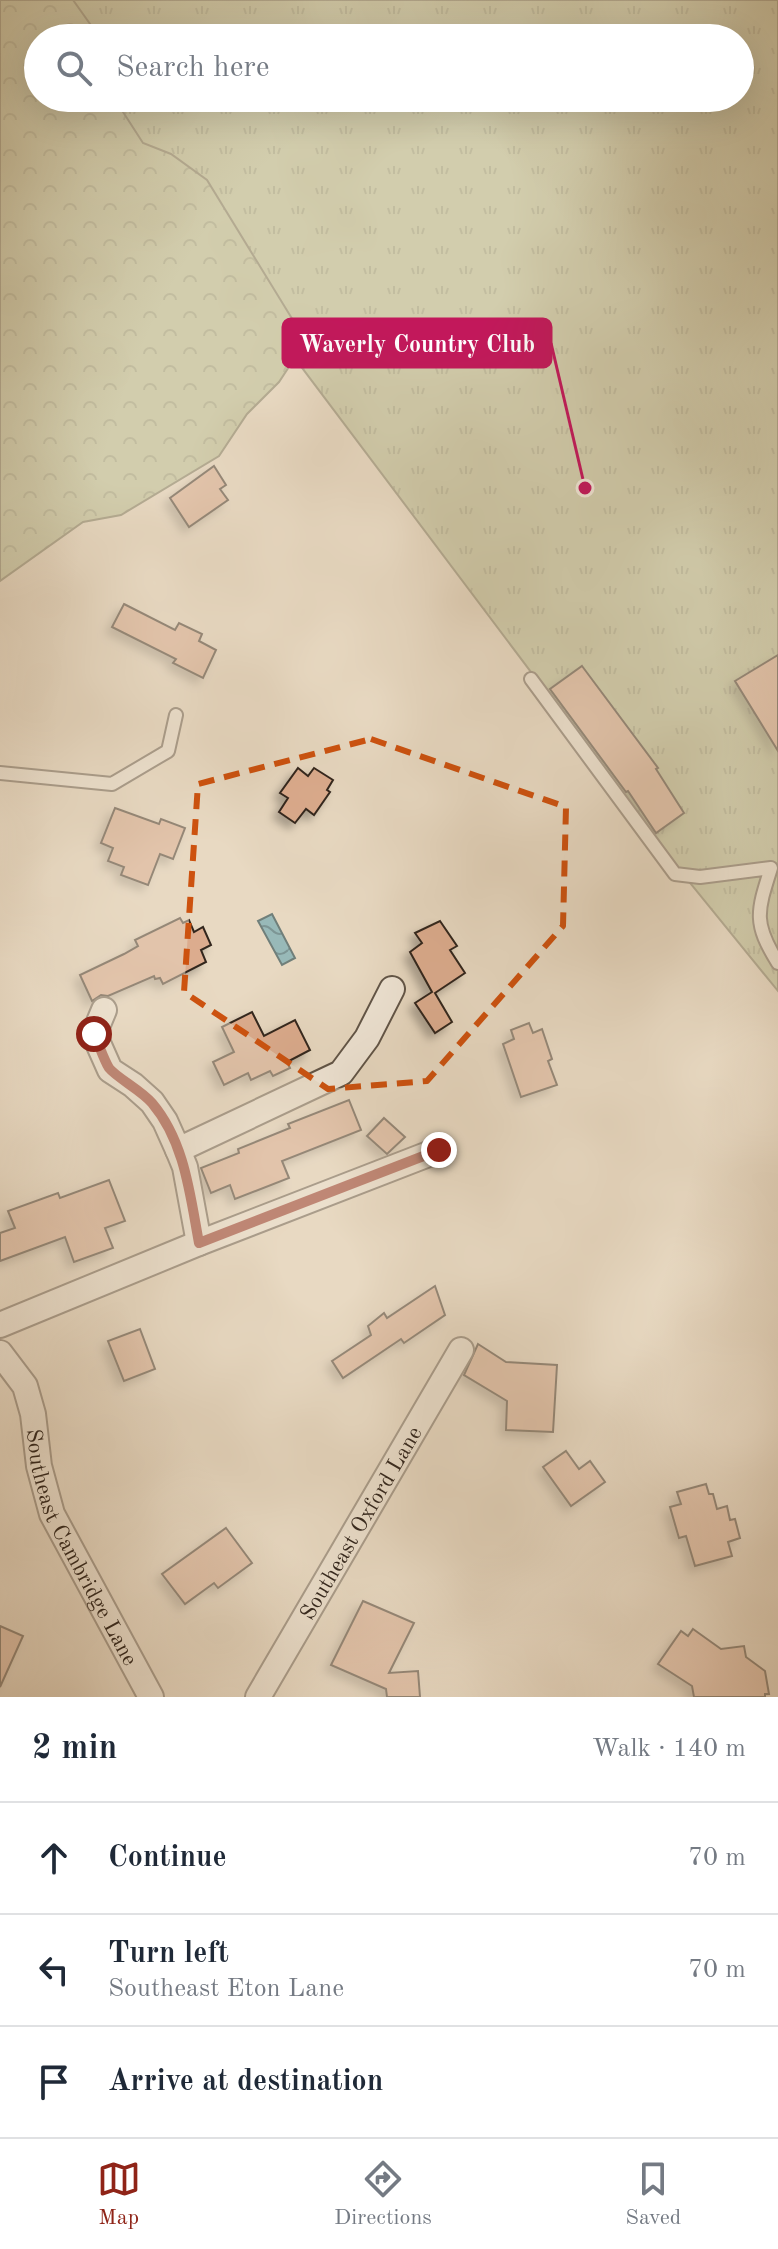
<!DOCTYPE html>
<meta charset="utf-8">
<style>
:root{--surface:#fff;--page:#f6f6f7;--text:#1f2937;--muted:#747a83;--line:#e0e1e3;--accent:#8f2418}
body{margin:0;font-family:"Old Standard TT",serif;background:var(--page);color:var(--text)}
.stop{position:absolute;width:24px;height:24px;margin:-18px;border:6px solid #8f2418;border-radius:50%;background:#fff}
.stop.end{background:#8f2418;border-color:#fff;box-shadow:0 2px 8px #0008}
.list{margin:0;padding:0;list-style:none}
h2{display:flex;justify-content:space-between;align-items:center;height:104px;margin:0;padding:0 32px;font-size:34px}
h2 small{font-size:26px;font-weight:400;color:var(--muted)}
.list li{display:grid;grid-template-columns:52px 1fr auto;gap:24px;align-items:center;box-sizing:border-box;height:112px;padding:0 32px;border-top:2px solid var(--line)}
.list b{display:block;font-size:30px;white-space:nowrap}
.list p{margin:0;font-size:26px;white-space:nowrap;color:var(--muted)}
.list em{font-size:26px;font-style:normal;color:var(--muted)}
.icon{flex:none;width:44px;height:44px;fill:none;stroke:currentColor;stroke-width:2;stroke-linecap:round;stroke-linejoin:round}
.map{position:relative;flex:none;width:778px;height:1697px;overflow:hidden}
.search{position:absolute;background:var(--surface);box-shadow:0 8px 32px #0002;left:24px;right:24px;top:24px;height:88px;display:flex;align-items:center;gap:20px;box-sizing:border-box;padding:0 28px;border-radius:44px;color:var(--muted);font-size:30px}
.sheet{height:440px;background:var(--surface)}
nav{display:flex;justify-content:space-around;align-items:center;box-sizing:border-box;height:112px;border-top:2px solid var(--line);background:var(--surface);font-size:22px;color:var(--muted)}
nav a{display:grid;justify-items:center;gap:4px}
nav .on{color:var(--accent)}
.map>svg:first-child{display:block}
.grass{fill:url(#grass-tufts);stroke:#767358;stroke-width:2}
.forest{fill:url(#forest-crowns);stroke:#767358;stroke-width:2}
.water{fill:url(#water-waves);stroke:#707f7a;stroke-width:2}
.building{fill:#dcac8e;stroke:#33271e;stroke-width:2;filter:url(#shadow)}
.lines{fill:none;stroke-linecap:round;stroke-linejoin:round}
.lane-casing{stroke:#605447;stroke-width:16}
.street-casing{stroke:#605447;stroke-width:28}
.lane{stroke:#f0e6d7;stroke-width:12}
.street{stroke:#f0e6d7;stroke-width:24}
.route{stroke:#8f2418;stroke-width:10}
.marked{fill:none;stroke:#cd520f;stroke-width:6;stroke-dasharray:16 10;stroke-linejoin:round}
.labels{text-anchor:middle;stroke-width:8;stroke-linejoin:round;paint-order:stroke}
.street-label{font-size:22px;fill:#33271e;stroke:#f0e6d7}
.leader{fill:none;stroke:#c2185b;stroke-width:3}
.callout-dot{fill:#c2185b;stroke:#f0e6d7;stroke-width:3}
.callout{fill:#c2185b;stroke:#c2185b;stroke-width:3}
.callout-label{font-size:24px;text-anchor:middle;font-weight:bold;fill:#fff}
</style>
<div class="map">
<svg width="778" height="1697" viewBox="0 0 778 1697">
<defs>
<pattern id="grass-tufts" width="24" height="20" patternUnits="userSpaceOnUse" patternTransform="scale(2)"><rect width="24" height="20" fill="#b8bf92"/><path d="M3 7l-1-3M5 7V3M7 7l1-3M15 17l-1-3M17 17v-4M19 17l1-3" fill="none" stroke="#969b77"/></pattern>
<pattern id="forest-crowns" width="20" height="18" patternUnits="userSpaceOnUse" patternTransform="scale(2)"><rect width="20" height="18" fill="#b8bf92"/><path d="M2 6a3 3 0 1 1 6 0M12 15a3 3 0 1 1 6 0" fill="none" stroke="#969b77"/></pattern>
<pattern id="water-waves" width="16" height="10" patternUnits="userSpaceOnUse" patternTransform="scale(2)"><rect width="16" height="10" fill="#98b9b8"/><path d="M0 5q4-4 8 0t8 0" fill="none" stroke="#7d9695"/></pattern>
<filter id="shadow"><feDropShadow dx="-6" dy="6" stdDeviation="4" flood-color="#0004"/></filter>
</defs>
<rect width="100%" height="100%" fill="#e8d9c2"/>
<filter id="stains"><feTurbulence type="fractalNoise" baseFrequency=".0025" numOctaves="4"/><feColorMatrix values="0 0 0 0 .2 0 0 0 0 .09 0 0 0 0 .02 0 0 0 .5 -.17"/></filter>
<radialGradient id="worn" r=".72"><stop offset=".6" stop-color="#630" stop-opacity="0"/><stop offset="1" stop-color="#630" stop-opacity=".3"/></radialGradient>
<polygon class="grass" points="25,0 778,0 778,991 686,878 99,98 740,98 740,38 54,38"/>
<polygon class="forest" points="0,0 73,0 100,38 38,38 38,98 114,98 143,143 171,154 207,180 299,330 298,353 279,382 247,414 219,456 121,515 83,522 0,581"/>
<polygon class="water" points="272,914 295,958 282,965 258,921"/>
<g class="building">
<polygon points="214,466 226,485 220,489 228,500 189,527 170,498"/>
<polygon points="124,604 175,630 179,623 202,634 199,641 216,650 203,678 173,663 176,659 112,627"/>
<polygon points="778,655 778,751 735,681"/>
<polygon points="582,666 658,768 656,769 684,813 656,833 628,791 626,792 550,689"/>
<polygon points="298,768 308,776 314,768 333,780 327,790 330,792 314,815 306,809 295,823 279,812 288,798 280,793"/>
<polygon points="115,808 159,824 161,819 185,828 173,859 160,854 148,885 121,875 124,867 108,861 113,848 101,843"/>
<polygon points="180,918 183,923 189,920 194,932 203,927 211,945 201,950 206,962 163,984 160,978 155,979 154,976 108,996 101,995 92,1001 80,975 124,954 138,946 135,940"/>
<polygon points="440,921 457,946 450,950 465,973 435,993 452,1022 435,1033 415,1003 432,992 410,952 422,943 415,933"/>
<polygon points="252,1012 264,1036 295,1020 310,1050 287,1062 290,1068 273,1076 270,1071 251,1080 248,1073 224,1085 213,1062 234,1052 222,1027"/>
<polygon points="529,1023 533,1033 542,1029 552,1059 548,1061 557,1085 521,1097 503,1044 514,1039 511,1030"/>
<polygon points="349,1100 361,1130 282,1161 289,1178 235,1199 230,1185 211,1193 201,1168 239,1153 238,1149 290,1128 288,1124"/>
<polygon points="384,1118 405,1137 387,1154 367,1136"/>
<polygon points="109,1180 125,1221 105,1228 113,1248 74,1262 65,1237 0,1261 0,1233 15,1228 8,1211 58,1193 60,1198"/>
<polygon points="435,1286 445,1315 404,1343 401,1339 343,1378 332,1361 371,1335 368,1326 384,1313 387,1318"/>
<polygon points="140,1329 155,1369 124,1381 108,1341"/>
<polygon points="478,1344 506,1362 557,1365 553,1432 506,1430 507,1401 464,1375"/>
<polygon points="566,1451 579,1469 590,1461 605,1482 571,1506 543,1467"/>
<polygon points="706,1484 709,1494 713,1494 717,1509 727,1506 730,1520 735,1519 740,1538 728,1542 732,1556 695,1566 686,1536 679,1538 670,1507 681,1504 677,1492"/>
<polygon points="226,1528 252,1563 218,1588 214,1583 185,1604 162,1574"/>
<polygon points="363,1601 414,1623 389,1673 418,1671 420,1697 387,1697 386,1689 331,1665"/>
<polygon points="0,1626 23,1636 0,1687"/>
<polygon points="693,1629 721,1649 744,1646 746,1657 765,1671 769,1694 765,1694 765,1697 694,1697 692,1686 658,1664 681,1631 688,1636"/>
</g>
<g class="lines">
<defs>
<g id="lane">
<path d="M531 679 675 874 700 877 771 868C757 912 753 923 778 963"/>
<polyline points="0,773 112,784 168,751 176,715"/>
</g>
<g id="street">
<polyline points="104,1010 94,1034 110,1070 133,1085 152,1102 165,1121 178,1150"/>
<polyline points="199,1243 185,1167 178,1150 341,1073 367,1038 392,989"/>
<polyline points="0,1325 199,1243 439,1150"/>
<path id="s1" d="M0 1353 25 1386 33 1414 39 1466 52 1514 151 1697"/>
<path id="s2" d="M258 1697 461 1350"/>
</g>
</defs>
<use href="#lane" class="lane-casing"/>
<use href="#street" class="street-casing"/>
<use href="#lane" class="lane"/>
<use href="#street" class="street"/>
</g>
<g class="lines">
<path class="route" d="M94 1034C99 1044 103 1058 109 1068 117 1078 141 1090 152 1103 185 1142 190 1195 199 1243L439 1150"/>
</g>
<path d="M0 0H778V1697H0ZM371 739 566 807 563 926 427 1081 328 1089 184 992 198 784Z" fill="#e8d9c2" fill-opacity=".55" fill-rule="evenodd"/>
<path class="marked" d="M371 739 566 807 563 926 427 1081 328 1089 184 992 198 784Z"/>
<g class="labels">
<g class="street-label">
<text dy="8" stroke="none"><textPath href="#s2" startOffset="202">Southeast Oxford Lane</textPath></text>
<text dy="8" stroke="none"><textPath href="#s1" startOffset="214">Southeast Cambridge Lane</textPath></text>
</g>
</g>
<path class="leader" d="M585 488L551 343"/>
<circle class="callout-dot" cx="585" cy="488" r="8"/>
<rect class="callout" x="283" y="319" width="268" height="48" rx="8"/>
<g class="callout-label">
<text x="417" y="352">Waverly Country Club</text>
</g>
<rect width="100%" height="100%" filter="url(#stains)"/>
<rect width="100%" height="100%" fill="url(#worn)"/>
</svg>
<div class="stop" style="left:94px;top:1034px"></div>
<div class="stop end" style="left:439px;top:1150px"></div>
<div class="search"><svg class="icon" aria-label="search" viewBox="0 0 24 24"><circle cx="10" cy="10" r="6"/><path d="M15 15l6 6"/></svg>Search here</div>
</div>
<section class="sheet">
<h2>2 min<small>Walk · 140 m</small></h2>
<ul class="list">
<li><svg class="icon" aria-label="ahead" viewBox="0 0 24 24"><path d="M12 20V5M6 11l6-6 6 6"/></svg><div><b>Continue</b></div><em>70 m</em></li>
<li><svg class="icon" aria-label="left" viewBox="0 0 24 24"><path d="M17 20v-9H6M10 6l-5 5 5 5"/></svg><div><b>Turn left</b><p>Southeast Eton Lane</p></div><em>70 m</em></li>
<li><svg class="icon" aria-label="arrive" viewBox="0 0 24 24"><path d="M6 21V4h12l-3 4 3 4H6"/></svg><div><b>Arrive at destination</b></div></li>
</ul>
</section>
<nav>
<a class="on"><svg class="icon" aria-label="map" viewBox="0 0 24 24"><path d="M3 6l6-2 6 2 6-2v14l-6 2-6-2-6 2zM9 4v14M15 6v14"/></svg>Map</a>
<a><svg class="icon" aria-label="directions" viewBox="0 0 24 24"><path d="M12 3l9 9-9 9-9-9zM9 14v-3h6M13 9l2 2-2 2"/></svg>Directions</a>
<a><svg class="icon" aria-label="saved" viewBox="0 0 24 24"><path d="M7 4h10v16l-5-4-5 4z"/></svg>Saved</a>
</nav>
